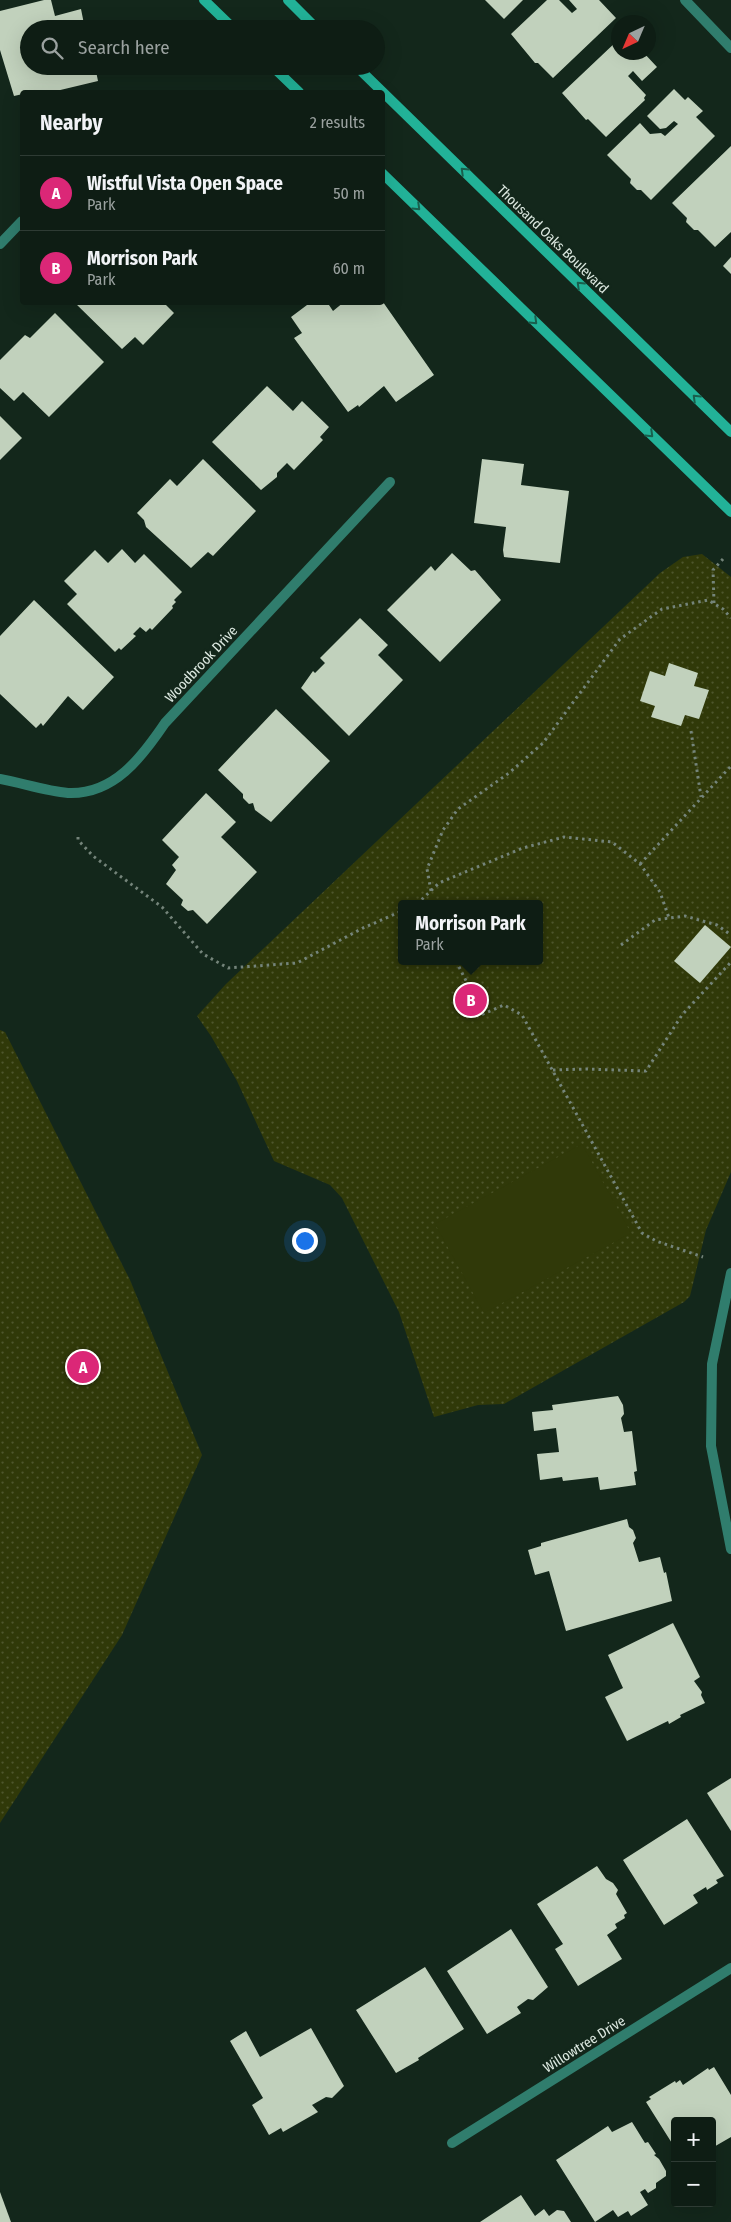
<!DOCTYPE html>
<meta charset="utf-8">
<style>
:root{--surface:#0e1d14;--page:#1c2a22;--text:#f1f3f6;--muted:#9ba2a0;--line:#2e3b34;--accent:#db2777}
body{margin:0;font-family:"Fira Sans Condensed",sans-serif;background:var(--page);color:var(--text)}
.controls{position:absolute;right:15px;bottom:15px;display:grid;overflow:hidden;border-radius:5px;box-shadow:0 5px 20px #0002}
.controls button{width:45px;height:45px;display:grid;place-items:center;padding:0;border:0;border-bottom:1px solid var(--line);background:var(--surface);color:var(--text);font:25px sans-serif}
.compass{position:absolute;left:611px;top:15px;width:45px;height:45px;border-radius:50%;background:var(--surface);box-shadow:0 5px 20px #0002;rotate:224deg}
.you{position:absolute;left:304px;top:1240px;width:18px;height:18px;margin:-12px;border:4px solid #fff;border-radius:50%;background:#1a73e8;box-shadow:0 0 0 8px #1a73e833}
.badge{display:grid;place-items:center;width:32px;height:32px;border-radius:50%;background:var(--accent);color:#fff;font-size:16px;font-weight:700}
.pin{position:absolute;translate:-50% -50%;border:2px solid #fff;box-shadow:0 1px 5px #0006}
.popup{position:absolute;left:398px;top:900px;width:145px;height:65px;box-sizing:border-box;display:grid;place-content:center;border-radius:5px;background:var(--surface);filter:drop-shadow(0 1px 4px #0005);font-size:16px;white-space:nowrap;color:var(--muted)}
.popup b{font-size:19px;color:var(--text)}
.popup::after{content:'';position:absolute;left:50%;top:100%;margin-left:-10px;border:10px solid transparent;border-top-color:var(--surface)}
.list{margin:0;padding:0;list-style:none}
h2{display:flex;justify-content:space-between;align-items:center;height:65px;margin:0;padding:0 20px;font-size:21px}
h2 small{font-size:16px;font-weight:400;color:var(--muted)}
.list li{display:grid;grid-template-columns:32px 1fr auto;gap:15px;align-items:center;box-sizing:border-box;height:75px;padding:0 20px;border-top:1px solid var(--line)}
.list b{display:block;font-size:19px;white-space:nowrap}
.list p{margin:0;font-size:16px;white-space:nowrap;color:var(--muted)}
.list em{font-size:16px;font-style:normal;color:var(--muted)}
.icon{flex:none;width:28px;height:28px;fill:none;stroke:currentColor;stroke-width:2;stroke-linecap:round;stroke-linejoin:round}
.map{position:relative;flex:none;width:731px;height:2222px;overflow:hidden}
.search{position:absolute;background:var(--surface);box-shadow:0 5px 20px #0002;left:20px;top:20px;width:365px;height:55px;display:flex;align-items:center;gap:12px;box-sizing:border-box;padding:0 18px;border-radius:28px;color:var(--muted);font-size:19px}
.panel{position:absolute;background:var(--surface);box-shadow:0 5px 20px #0002;left:20px;top:90px;width:365px;height:215px;border-radius:5px}
.map>svg:first-child{display:block}
.park{fill:url(#park-dots);fill-rule:evenodd}
.pitch{fill:#303909}
.building{fill:#c1d1bc}
.lines{fill:none;stroke-linecap:round;stroke-linejoin:round}
.path{stroke:#74847a;stroke-width:3;stroke-dasharray:2.5 4;stroke-linecap:butt}
.street{stroke:#307d6d;stroke-width:10}
.secondary{stroke:#22b298;stroke-width:10}
.oneway{stroke:#195f4d}
.labels{text-anchor:middle;stroke-width:5;stroke-linejoin:round;paint-order:stroke}
.street-label{font-size:14px;fill:#dde9e1;stroke:#13271b}
</style>
<div class="map">
<svg width="731" height="2222" viewBox="0 0 731 2222">
<defs>
<pattern id="park-dots" width="8" height="8" patternUnits="userSpaceOnUse" patternTransform="scale(1.25)"><rect width="8" height="8" fill="#303909"/><path d="M2 2h.1M6 6h.1" fill="none" stroke="#4e562d" stroke-width="1.8" stroke-linecap="round"/></pattern>
</defs>
<rect width="100%" height="100%" fill="#13271b"/>
<g class="park">
<path d="M702 554 731 577V1172L706 1230 690 1296 684 1302 504 1404 478 1405 434 1417 399 1312 342 1198 330 1185 274 1161 237 1081 211 1036 197 1016 226 984 660 573 683 557ZM402 904H540V961H402Z"/>
<polygon points="0,1030 5,1032 130,1280 202,1455 122,1635 0,1823"/>
</g>
<polygon class="pitch" points="582,1144 631,1233 484,1313 435,1224"/>
<g class="building">
<polygon points="44,0 51,0 55,16 81,9 85,29 29,29 29,66 95,66 98,81 52,92 36,92 36,91 14,96 0,50 0,11"/>
<polygon points="485,0 523,0 504,19"/>
<polygon points="547,0 559,0 572,13 577,9 569,0 599,0 616,18 553,78 538,63 535,63 511,34"/>
<polygon points="618,40 618,52 643,52 657,67 642,81 633,71 628,76 646,95 644,98 645,100 606,137 588,119 586,120 562,93"/>
<polygon points="674,89 685,100 688,97 703,111 696,117 715,136 651,200 641,190 637,190 630,183 631,179 607,155 640,123 650,134 661,133 665,136 678,124 674,121 666,128 660,129 647,116"/>
<polygon points="731,146 731,232 715,247 698,230 694,230 686,222 687,218 672,203"/>
<polygon points="731,257 731,274 723,266"/>
<polygon points="74,302 168,302 166,305 174,313 143,345 135,337 122,349"/>
<polygon points="311,302 327,302 333,311 344,302 383,302 434,375 396,402 384,386 359,407 358,405 348,412 294,338 302,333 291,317"/>
<polygon points="55,313 104,362 49,417 23,392 14,401 0,388 0,360 25,335 30,338"/>
<polygon points="267,386 293,411 302,401 329,427 320,437 323,440 294,470 287,463 277,473 277,477 261,490 212,442"/>
<polygon points="0,416 22,438 0,460"/>
<polygon points="203,459 256,511 213,556 208,552 191,568 146,527 144,520 137,513 170,479 177,486"/>
<polygon points="482,459 524,464 521,485 569,491 560,563 504,557 503,550 506,527 474,523"/>
<polygon points="122,549 135,563 144,554 182,592 174,600 176,602 172,606 173,608 152,630 150,628 146,632 140,627 133,634 136,636 121,650 119,648 115,652 67,604 77,594 64,581 95,550 108,563"/>
<polygon points="452,553 471,571 475,570 501,600 440,662 387,610 431,566 435,571"/>
<polygon points="34,600 114,677 83,710 68,696 43,726 41,723 36,728 0,694 0,636"/>
<polygon points="360,618 388,645 378,655 403,680 349,736 301,688 313,671 315,673 325,663 320,658"/>
<polygon points="669,663 698,673 694,686 709,690 699,719 685,715 681,726 651,717 655,706 640,701 650,671 665,676"/>
<polygon points="276,709 330,761 271,822 255,810 253,803 249,804 243,798 243,794 218,770"/>
<polygon points="206,793 236,822 221,837 257,872 207,924 193,910 188,911 181,905 183,900 166,884 176,870 172,865 179,857 162,840"/>
<polygon points="705,925 731,947 700,983 674,961"/>
<polygon points="618,1396 623,1405 624,1414 621,1418 624,1432 632,1431 637,1471 634,1472 636,1485 600,1490 598,1477 563,1481 562,1477 540,1480 537,1454 559,1452 556,1428 534,1431 532,1412 553,1410 552,1405"/>
<polygon points="627,1519 629,1527 633,1530 636,1538 633,1543 639,1562 660,1557 664,1573 666,1572 672,1601 566,1631 549,1571 535,1575 528,1550 541,1546 541,1543"/>
<polygon points="673,1623 700,1677 694,1681 702,1692 701,1695 705,1703 680,1715 681,1717 669,1724 668,1721 627,1741 605,1697 623,1688 608,1655"/>
<polygon points="731,1778 731,1831 707,1793"/>
<polygon points="687,1819 724,1876 716,1880 718,1883 707,1890 706,1887 693,1895 698,1903 664,1925 623,1860"/>
<polygon points="597,1866 606,1879 613,1883 618,1890 616,1894 627,1913 624,1915 625,1918 615,1924 617,1928 607,1935 622,1959 578,1986 555,1949 563,1944 537,1904"/>
<polygon points="511,1929 548,1987 533,2000 528,1999 517,2007 521,2013 487,2034 447,1971"/>
<polygon points="425,1967 464,2029 418,2058 419,2060 396,2073 356,2010"/>
<polygon points="311,2028 344,2086 332,2098 326,2097 312,2105 318,2112 283,2132 281,2128 269,2135 252,2105 263,2098 230,2041 246,2031 260,2057"/>
<polygon points="714,2067 731,2095 731,2137 712,2148 712,2121 675,2121 675,2148 646,2102 651,2099 649,2097 675,2081 676,2083 680,2080 683,2085 708,2068 709,2070"/>
<polygon points="632,2122 645,2143 648,2142 656,2154 654,2155 659,2159 666,2171 666,2176 656,2183 656,2188 648,2193 645,2189 640,2192 648,2205 631,2216 628,2211 618,2217 613,2210 595,2222 556,2160 608,2126 612,2132"/>
<polygon points="0,2192 11,2222 0,2222"/>
<polygon points="521,2195 535,2216 544,2209 549,2216 557,2210 564,2211 571,2222 480,2222"/>
</g>
<g class="lines">
<g class="path">
<polyline points="714,603 713,570 723,559"/>
<polyline points="691,731 701,797"/>
<polyline points="78,837 78,840 93,856 162,907 203,954 228,968 297,963 363,928 402,911"/>
<polyline points="640,864 731,766"/>
<polyline points="431,891 427,869 443,830 458,809 509,773 543,743 620,639 662,609 708,600 723,609 731,618"/>
<polyline points="417,904 439,883 523,848 564,837 612,842 640,864 660,892 669,918"/>
<polyline points="621,945 655,920 685,916 717,925 731,935"/>
<polyline points="456,961 483,1014 504,1005 522,1015 642,1233 656,1241 703,1257"/>
<polyline points="553,1070 586,1069 646,1071 682,1015 731,962"/>
</g>
<g class="street">
<polyline points="685,0 731,48"/>
<polyline points="0,244 22,221"/>
<path d="M0 779C22 783 46 791 68 793 114 795 142 757 165 723L390 482"/>
<polyline points="731,1273 712,1364 711,1446 731,1549"/>
<polyline points="452,2143 731,1968"/>
</g>
<g class="secondary">
<polyline points="204,0 234,29"/>
<polyline points="288,0 317,29"/>
<polyline points="272,66 299,92"/>
<polyline points="356,66 731,432"/>
<polyline points="382,173 731,512"/>
</g>
</g>
<defs><path id="oneway-chevron" d="M-2-3.5L2.5 0L-2 3.5" fill="none" stroke-width="1.6" stroke-linecap="round" stroke-linejoin="round" transform="scale(1.25)"/></defs>
<g class="oneway">
<use href="#oneway-chevron" transform="translate(464 171) rotate(-136)"/>
<use href="#oneway-chevron" transform="translate(417 207) rotate(44)"/>
<use href="#oneway-chevron" transform="translate(580 285) rotate(-136)"/>
<use href="#oneway-chevron" transform="translate(534 321) rotate(44)"/>
<use href="#oneway-chevron" transform="translate(696 398) rotate(-136)"/>
<use href="#oneway-chevron" transform="translate(650 434) rotate(44)"/>
</g>
<g class="labels">
<g class="street-label">
<text transform="translate(553 239) rotate(44)" y="5">Thousand Oaks Boulevard</text>
<text transform="translate(201 664) rotate(-47)" y="5">Woodbrook Drive</text>
<text transform="translate(584 2044) rotate(-32)" y="5">Willowtree Drive</text>
</g>
</g>
</svg>
<div class="controls">
<button>+</button>
<button>−</button>
</div>
<svg class="compass" viewBox="-18 -18 36 36"><path d="M0-13l5 13h-10z" fill="#e53935"/><path d="M0 13l5-13h-10z" fill="#9ba2a0"/></svg>
<div class="you"></div>
<div class="pin badge" style="left:83px;top:1367px">A</div>
<div class="pin badge" style="left:471px;top:1000px">B</div>
<div class="popup"><b>Morrison Park</b>Park</div>
<div class="search"><svg class="icon" aria-label="search" viewBox="0 0 24 24"><circle cx="10" cy="10" r="6"/><path d="M15 15l6 6"/></svg>Search here</div>
<section class="panel">
<h2>Nearby<small>2 results</small></h2>
<ul class="list">
<li><span class="badge">A</span><div><b>Wistful Vista Open Space</b><p>Park</p></div><em>50 m</em></li>
<li><span class="badge">B</span><div><b>Morrison Park</b><p>Park</p></div><em>60 m</em></li>
</ul>
</section>
</div>
